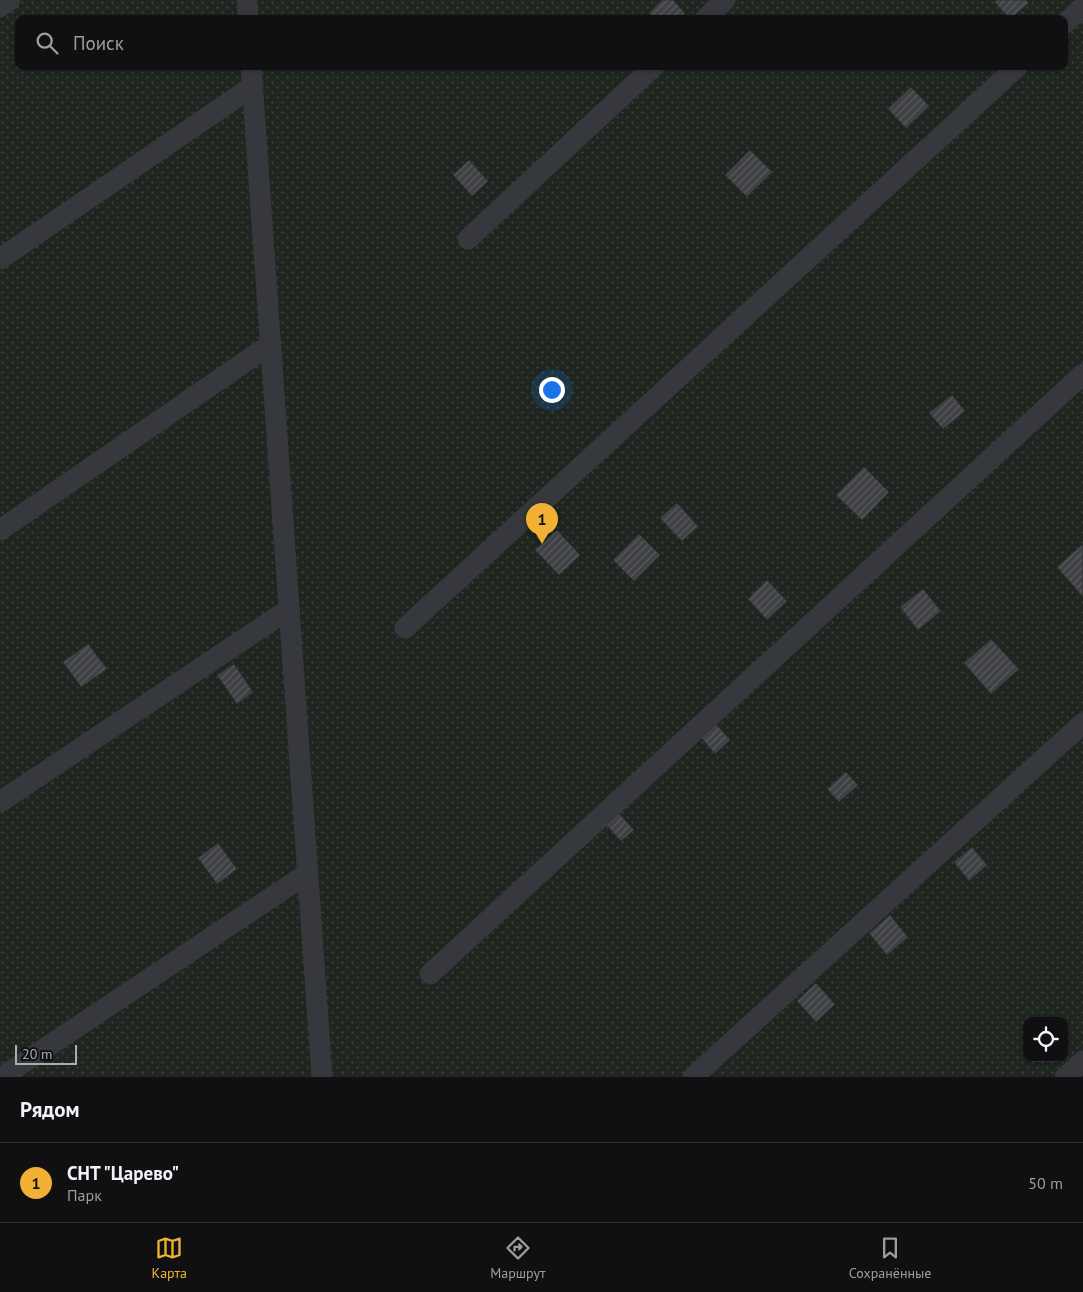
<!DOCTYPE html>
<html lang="ru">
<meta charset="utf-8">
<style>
:root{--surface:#101012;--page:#1e1e20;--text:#f1f3f6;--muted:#9c9d9f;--line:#303032;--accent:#f2b134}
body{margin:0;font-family:"PT Sans",sans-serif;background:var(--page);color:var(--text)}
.controls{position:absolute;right:15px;bottom:15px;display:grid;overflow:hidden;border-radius:10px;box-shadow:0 1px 4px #0004}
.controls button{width:45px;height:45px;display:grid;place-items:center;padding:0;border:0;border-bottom:1px solid var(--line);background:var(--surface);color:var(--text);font:25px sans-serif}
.scale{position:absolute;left:15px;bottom:12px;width:62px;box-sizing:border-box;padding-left:5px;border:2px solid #a8adb8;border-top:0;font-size:14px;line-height:18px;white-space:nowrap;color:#a8adb8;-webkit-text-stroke:4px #111113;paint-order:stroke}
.you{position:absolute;left:551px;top:389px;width:18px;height:18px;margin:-12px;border:4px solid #fff;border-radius:50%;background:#1a73e8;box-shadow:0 0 0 8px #1a73e833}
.badge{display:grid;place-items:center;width:32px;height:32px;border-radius:50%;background:var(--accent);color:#111;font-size:16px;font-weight:700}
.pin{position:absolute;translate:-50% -41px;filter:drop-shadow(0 1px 2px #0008)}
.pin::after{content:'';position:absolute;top:26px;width:18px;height:15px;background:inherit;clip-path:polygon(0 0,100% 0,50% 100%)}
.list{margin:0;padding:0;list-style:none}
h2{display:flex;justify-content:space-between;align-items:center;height:65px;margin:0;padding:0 20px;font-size:21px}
h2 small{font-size:16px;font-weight:400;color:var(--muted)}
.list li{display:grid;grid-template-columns:32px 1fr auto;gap:15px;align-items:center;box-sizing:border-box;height:80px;padding:0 20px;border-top:1px solid var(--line)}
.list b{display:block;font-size:19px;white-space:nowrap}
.list p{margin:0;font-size:16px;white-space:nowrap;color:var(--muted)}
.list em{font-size:16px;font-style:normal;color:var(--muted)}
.icon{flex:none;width:28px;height:28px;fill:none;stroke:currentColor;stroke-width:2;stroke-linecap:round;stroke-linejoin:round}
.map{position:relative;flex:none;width:1083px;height:1077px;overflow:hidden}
.search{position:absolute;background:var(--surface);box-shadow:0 1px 4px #0004;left:15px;right:15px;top:15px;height:55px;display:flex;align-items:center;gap:12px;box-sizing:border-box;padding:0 18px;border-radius:10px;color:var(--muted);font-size:19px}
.sheet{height:145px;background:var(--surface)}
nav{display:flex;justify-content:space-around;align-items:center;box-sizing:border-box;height:70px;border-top:1px solid var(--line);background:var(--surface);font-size:14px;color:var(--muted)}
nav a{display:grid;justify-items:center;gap:2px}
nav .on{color:var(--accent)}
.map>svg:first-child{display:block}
.garden{fill:url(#garden-dots);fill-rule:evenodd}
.building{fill:url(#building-hatch);stroke:#303034}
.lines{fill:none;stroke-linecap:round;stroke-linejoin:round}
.minor{stroke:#37383d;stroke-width:21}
</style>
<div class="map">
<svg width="1083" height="1077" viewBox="0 0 1083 1077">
<defs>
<pattern id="garden-dots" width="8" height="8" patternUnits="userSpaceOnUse" patternTransform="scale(1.25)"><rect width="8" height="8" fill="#1e261f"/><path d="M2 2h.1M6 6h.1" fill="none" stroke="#3c433d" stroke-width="1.8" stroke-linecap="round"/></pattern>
<pattern id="building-hatch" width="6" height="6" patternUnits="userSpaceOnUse" patternTransform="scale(1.25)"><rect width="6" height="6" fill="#404145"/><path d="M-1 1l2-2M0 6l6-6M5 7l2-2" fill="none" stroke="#595a5e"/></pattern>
</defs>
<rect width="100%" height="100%" fill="#161618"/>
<path class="garden" d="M0 0H1083V1077H0ZM19 19H1064V66H19ZM1027 1021H1064V1058H1027Z"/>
<g class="building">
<polygon points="662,0 673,0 685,13 679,19 655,19 649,13"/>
<polygon points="997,0 1026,0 1029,3 1010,19 995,2"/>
<polygon points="911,87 929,106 906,128 888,109"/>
<polygon points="750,150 772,172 747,197 725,175"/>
<polygon points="469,160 488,181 472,196 453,175"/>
<polygon points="952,395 965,411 943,429 929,413"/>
<polygon points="864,467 889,492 862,520 836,495"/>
<polygon points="677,503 698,526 682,541 660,518"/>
<polygon points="557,530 580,555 559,575 535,550"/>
<polygon points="639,534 660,555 634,581 613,560"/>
<polygon points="1082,545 1083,546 1083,597 1057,567"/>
<polygon points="767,580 787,601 767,620 748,599"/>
<polygon points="923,589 941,611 918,630 900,607"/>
<polygon points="991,639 1019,669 991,694 964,663"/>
<polygon points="88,644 107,669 81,687 63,662"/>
<polygon points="234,664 253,692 237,704 217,675"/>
<polygon points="715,723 730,740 715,754 700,736"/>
<polygon points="846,772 858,785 839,802 827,789"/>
<polygon points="615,809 634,830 621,841 602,820"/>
<polygon points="218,843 237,869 217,884 198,858"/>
<polygon points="972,847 987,865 969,881 954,862"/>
<polygon points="890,915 908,937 887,955 869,933"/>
<polygon points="816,983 835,1004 816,1022 797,1001"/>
</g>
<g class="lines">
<g class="minor">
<polyline points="247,0 248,19"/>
<polyline points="0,7 10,0"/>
<polyline points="705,19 725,0"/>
<polyline points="1064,24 1083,7"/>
<polyline points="251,66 322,1077"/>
<polyline points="468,239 654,66"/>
<polyline points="0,259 253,86"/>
<polyline points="0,530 271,344"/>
<polyline points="405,628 1018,66"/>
<polyline points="0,802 289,609"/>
<polyline points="430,974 1083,374"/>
<polyline points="2,1077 308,873"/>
<polyline points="693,1077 1083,723"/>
<polyline points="1065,1077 1083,1061"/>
</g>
</g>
</svg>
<div class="controls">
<button><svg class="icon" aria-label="locate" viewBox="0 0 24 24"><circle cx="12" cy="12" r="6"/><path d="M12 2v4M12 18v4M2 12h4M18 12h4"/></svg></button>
</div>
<div class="scale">20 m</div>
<div class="you"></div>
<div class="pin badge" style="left:542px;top:544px">1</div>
<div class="search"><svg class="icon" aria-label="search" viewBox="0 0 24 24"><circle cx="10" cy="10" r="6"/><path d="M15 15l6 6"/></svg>Поиск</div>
</div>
<section class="sheet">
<h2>Рядом<small></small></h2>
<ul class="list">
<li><span class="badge">1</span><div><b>СНТ &quot;Царево&quot;</b><p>Парк</p></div><em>50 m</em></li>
</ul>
</section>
<nav>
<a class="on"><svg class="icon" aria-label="map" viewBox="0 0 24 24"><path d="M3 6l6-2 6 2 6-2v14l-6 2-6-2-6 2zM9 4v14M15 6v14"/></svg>Карта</a>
<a><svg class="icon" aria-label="directions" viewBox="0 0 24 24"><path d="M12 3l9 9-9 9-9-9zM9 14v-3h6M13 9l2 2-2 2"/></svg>Маршрут</a>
<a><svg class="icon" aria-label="saved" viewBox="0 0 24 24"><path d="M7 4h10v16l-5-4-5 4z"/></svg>Сохранённые</a>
</nav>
